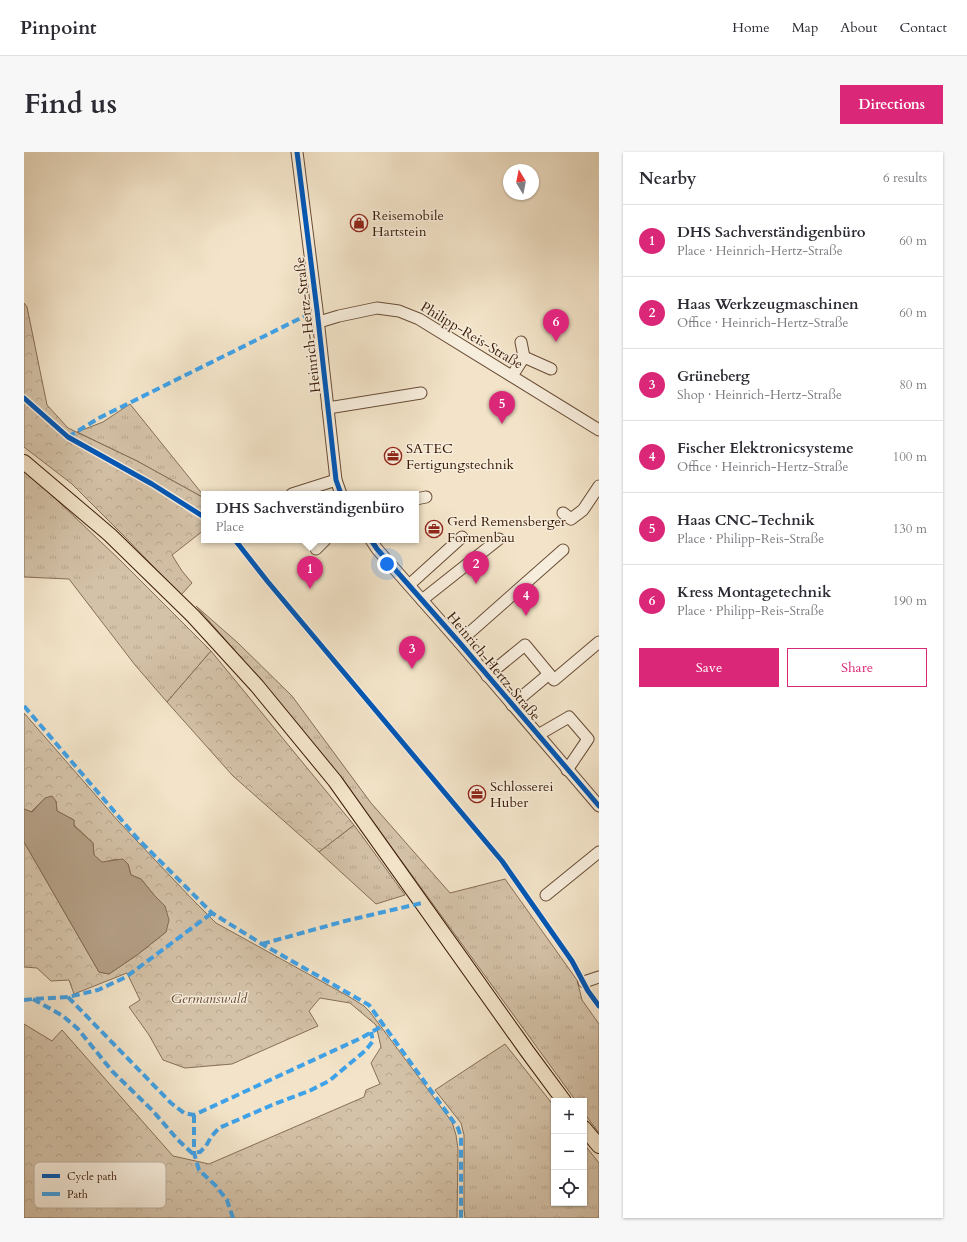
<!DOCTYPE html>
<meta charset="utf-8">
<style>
:root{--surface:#fff;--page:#f7f7f7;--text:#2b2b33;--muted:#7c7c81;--line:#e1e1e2;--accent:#db2777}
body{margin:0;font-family:Cardo,serif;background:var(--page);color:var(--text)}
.controls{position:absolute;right:12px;bottom:12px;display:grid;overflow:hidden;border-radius:0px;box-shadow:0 1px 3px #0004}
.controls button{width:36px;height:36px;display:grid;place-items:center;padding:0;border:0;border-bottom:1px solid var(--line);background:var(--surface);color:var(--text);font:20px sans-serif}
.compass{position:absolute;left:479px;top:12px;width:36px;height:36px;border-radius:50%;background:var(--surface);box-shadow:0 1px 3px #0004;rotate:350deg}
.you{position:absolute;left:363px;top:412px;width:14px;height:14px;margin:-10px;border:3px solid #fff;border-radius:50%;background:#1a73e8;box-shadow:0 0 0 6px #1a73e833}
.badge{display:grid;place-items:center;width:26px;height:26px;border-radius:50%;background:var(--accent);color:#fff;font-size:13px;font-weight:700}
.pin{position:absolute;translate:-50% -33px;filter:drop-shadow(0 1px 2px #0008)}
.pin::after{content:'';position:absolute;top:21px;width:14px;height:12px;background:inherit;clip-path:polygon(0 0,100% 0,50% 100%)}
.popup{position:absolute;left:177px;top:339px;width:218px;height:52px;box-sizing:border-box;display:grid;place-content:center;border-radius:0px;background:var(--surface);filter:drop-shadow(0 1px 3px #0005);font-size:13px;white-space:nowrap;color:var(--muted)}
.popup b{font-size:15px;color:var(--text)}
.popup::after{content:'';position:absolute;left:50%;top:100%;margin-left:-8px;border:8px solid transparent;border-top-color:var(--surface)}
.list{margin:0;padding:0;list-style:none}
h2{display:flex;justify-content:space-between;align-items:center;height:52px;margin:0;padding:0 16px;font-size:17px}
h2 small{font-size:13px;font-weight:400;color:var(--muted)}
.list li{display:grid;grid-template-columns:26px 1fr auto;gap:12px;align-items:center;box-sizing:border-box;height:72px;padding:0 16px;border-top:1px solid var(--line)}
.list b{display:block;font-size:15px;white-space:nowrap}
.list p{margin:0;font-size:13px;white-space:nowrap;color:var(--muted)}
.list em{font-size:13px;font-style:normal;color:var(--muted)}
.actions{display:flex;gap:8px;padding:12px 16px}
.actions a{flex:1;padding:9px 0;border:1px solid var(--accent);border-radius:0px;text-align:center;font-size:14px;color:var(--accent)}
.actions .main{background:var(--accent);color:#fff}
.icon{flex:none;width:22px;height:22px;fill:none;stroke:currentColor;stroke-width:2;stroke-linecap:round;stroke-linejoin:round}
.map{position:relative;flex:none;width:575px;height:1066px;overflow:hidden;border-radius:0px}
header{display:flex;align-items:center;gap:24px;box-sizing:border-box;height:56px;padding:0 20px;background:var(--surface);border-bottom:1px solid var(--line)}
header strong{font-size:19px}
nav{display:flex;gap:22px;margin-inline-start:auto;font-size:14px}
.intro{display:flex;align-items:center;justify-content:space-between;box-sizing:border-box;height:96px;padding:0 24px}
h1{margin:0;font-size:28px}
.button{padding:10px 18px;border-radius:0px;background:var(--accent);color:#fff;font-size:14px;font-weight:700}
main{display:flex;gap:24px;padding:0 24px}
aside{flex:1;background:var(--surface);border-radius:0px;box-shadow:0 1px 3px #0004}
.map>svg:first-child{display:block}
.grass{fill:url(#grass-tufts);stroke:#876e56}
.forest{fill:url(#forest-crowns);stroke:#876e56}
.water{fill:#b49f86;stroke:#836a52}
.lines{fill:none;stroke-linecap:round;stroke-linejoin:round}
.minor-casing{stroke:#684c36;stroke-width:13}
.major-casing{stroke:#3a1a05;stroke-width:16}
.minor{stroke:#f7eddc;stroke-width:11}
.major{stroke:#f3e4c9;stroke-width:14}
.quiet{stroke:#3fa2e9;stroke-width:4;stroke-dasharray:8 4;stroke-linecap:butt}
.cycleway-casing{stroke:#f7eddc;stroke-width:8}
.cycleway{stroke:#0057b8;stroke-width:5}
.labels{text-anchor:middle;stroke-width:3;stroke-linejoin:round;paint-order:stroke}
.poi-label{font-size:14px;fill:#3a1a05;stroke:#f7eddc;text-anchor:start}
.street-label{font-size:14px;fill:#3a1a05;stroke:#f7eddc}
.park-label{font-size:14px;font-style:italic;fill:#684c36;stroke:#f7eddc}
.key{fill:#f7eddc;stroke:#beae9c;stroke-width:1}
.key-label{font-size:11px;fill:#3a1a05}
</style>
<header>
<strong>Pinpoint</strong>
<nav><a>Home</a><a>Map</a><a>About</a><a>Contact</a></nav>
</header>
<div class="intro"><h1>Find us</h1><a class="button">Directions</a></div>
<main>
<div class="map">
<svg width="575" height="1066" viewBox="0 0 575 1066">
<defs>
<pattern id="grass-tufts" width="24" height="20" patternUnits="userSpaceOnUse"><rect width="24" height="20" fill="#d4c2a8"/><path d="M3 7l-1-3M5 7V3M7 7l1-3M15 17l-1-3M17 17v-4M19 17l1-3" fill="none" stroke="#b7a68f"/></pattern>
<pattern id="forest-crowns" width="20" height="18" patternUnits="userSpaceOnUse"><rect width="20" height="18" fill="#d4c2a8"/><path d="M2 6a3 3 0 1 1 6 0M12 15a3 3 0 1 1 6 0" fill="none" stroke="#b7a68f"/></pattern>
</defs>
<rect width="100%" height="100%" fill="#f3e4c9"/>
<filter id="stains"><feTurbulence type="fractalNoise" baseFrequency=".005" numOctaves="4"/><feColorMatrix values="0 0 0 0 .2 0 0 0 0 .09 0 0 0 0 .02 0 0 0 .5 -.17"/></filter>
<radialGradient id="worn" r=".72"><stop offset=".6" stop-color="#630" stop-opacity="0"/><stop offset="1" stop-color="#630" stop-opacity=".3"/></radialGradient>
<g class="grass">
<polygon points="106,252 180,344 180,346 113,309 53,280 79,270"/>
<polygon points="0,319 15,331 97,409 187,499 143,550 111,513 45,427 0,425"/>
<polygon points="172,454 214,491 268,544 347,651 426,741 481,727 553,828 558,848 575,872 575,981 560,961 560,949 552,949 318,627 239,531"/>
<polygon points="330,673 381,743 352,752 295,700"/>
<polygon points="481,892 530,954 530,1051 560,1051 560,992 575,1011 575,1066 441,1066 440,1057 440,983 437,971 411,938"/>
</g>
<g class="forest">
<polygon points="0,151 3,155 23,253 44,276 113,309 180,346 180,378 148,403 158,419 168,431 157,443 99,383 48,332 0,295"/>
<polygon points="187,499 330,673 295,700 209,624 143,550"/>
<polygon points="0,561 95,670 168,747 192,771 324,844 340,854 346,860 428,970 432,983 434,997 433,1066 0,1066 0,872 28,889 38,878 149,1004 185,1012 340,945 342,938 356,932 347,911 357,895 352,873 326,851 296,846 285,859 294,874 208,912 161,916 139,908 125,883 105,855 116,848 103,821 50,842 45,828 27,829 13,816 0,815 0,690 75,820 85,822 113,803 142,780 141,754 130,743 117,727 107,723 104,712 92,707 78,711 70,703 69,691 50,673 50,668 33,659 32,649 21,646 7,660 0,657"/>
</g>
<polygon class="water" points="28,644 32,649 33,659 50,668 50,674 69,691 70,703 78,710 99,707 104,712 107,723 117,727 130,743 141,754 145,768 142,780 113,803 85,822 75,820 0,690 0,657 8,660 21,646"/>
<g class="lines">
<defs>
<g id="minor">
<polyline points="273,0 293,158 312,328 317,342"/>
<polyline points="295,170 315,164 353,156 375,159 395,167 575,278"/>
<polyline points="500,205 527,217"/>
<polyline points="488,224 500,205 497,190"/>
<polyline points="304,256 397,241"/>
<polyline points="268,342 312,328"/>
<polyline points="392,347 402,345"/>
<polyline points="539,361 547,367 559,358 575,334"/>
<polyline points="347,388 353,397 435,490 575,654"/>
<polyline points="292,397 301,388"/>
<polyline points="385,433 438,385"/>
<polyline points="398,448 475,387"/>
<polyline points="435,490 539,398"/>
<polyline points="463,524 501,493 530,528 575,490"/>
<polyline points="488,553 525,522"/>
<polyline points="514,583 545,565 564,587 543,618"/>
<polyline points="522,743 575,700"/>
<polyline points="560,830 575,825"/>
</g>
<g id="major">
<polyline points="0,310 86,383 169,464 233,534 311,629 503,899 540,949"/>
<polyline points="560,976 575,994"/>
</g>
</defs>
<use href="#minor" class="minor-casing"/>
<use href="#major" class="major-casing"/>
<use href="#minor" class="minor"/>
<use href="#major" class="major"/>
<g class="quiet">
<polyline points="44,285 75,266 293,158"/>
<polyline points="0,554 113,686 188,761 238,792 345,853 434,976 437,985 437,1066"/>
<polyline points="238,792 321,769 398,751"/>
<polyline points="44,845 147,951 160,961 170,963 337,886 360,873"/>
<polyline points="9,847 39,864 54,877 88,919 128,958 154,988 168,1001 176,1000 182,994 187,985 195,976 248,953 285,939 305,929 342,898 349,889 347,880"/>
<polyline points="0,848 9,847 44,845 74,838 102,825 188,761"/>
<polyline points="170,963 170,1001 175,1018 192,1034 203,1048 209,1066"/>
</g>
<defs>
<g id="cycleway">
<polyline points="273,0 293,158 312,328 317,342"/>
<polyline points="0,246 44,285 128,332 180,365"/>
<polyline points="211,388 244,430 478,709 548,809 564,839 575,854"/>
<polyline points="347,388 353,397 435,490 575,654"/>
</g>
</defs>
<use href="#cycleway" class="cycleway-casing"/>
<use href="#cycleway" class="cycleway"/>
</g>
<defs>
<symbol id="shop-ring" viewBox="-11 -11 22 22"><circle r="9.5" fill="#f7eddc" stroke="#8f2418" stroke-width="1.5"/><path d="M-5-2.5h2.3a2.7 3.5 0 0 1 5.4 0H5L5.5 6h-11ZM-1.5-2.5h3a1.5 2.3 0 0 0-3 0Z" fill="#8f2418"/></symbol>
<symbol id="office-ring" viewBox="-11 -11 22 22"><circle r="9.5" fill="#f7eddc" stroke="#8f2418" stroke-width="1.5"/><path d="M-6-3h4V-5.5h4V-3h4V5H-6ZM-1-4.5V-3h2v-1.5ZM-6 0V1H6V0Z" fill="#8f2418"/></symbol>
</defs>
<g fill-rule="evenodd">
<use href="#shop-ring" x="325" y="61" width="20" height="20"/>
<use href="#office-ring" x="359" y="294" width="20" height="20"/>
<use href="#office-ring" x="400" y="367" width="20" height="20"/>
<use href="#office-ring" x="443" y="632" width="20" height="20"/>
</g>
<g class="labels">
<g class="poi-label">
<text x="348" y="68">Reisemobile<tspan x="348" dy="16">Hartstein</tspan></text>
<text x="382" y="301">SATEC<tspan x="382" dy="16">Fertigungstechnik</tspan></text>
<text x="423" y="374">Gerd Remensberger<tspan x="423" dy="16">Formenbau</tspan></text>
<text x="466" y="639">Schlosserei<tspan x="466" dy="16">Huber</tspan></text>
</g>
<g class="street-label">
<text transform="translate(283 173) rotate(-97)" y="5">Heinrich-Hertz-Straße</text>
<text transform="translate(448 183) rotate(31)" y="5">Philipp-Reis-Straße</text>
<text transform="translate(470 514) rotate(50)" y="5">Heinrich-Hertz-Straße</text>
</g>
<g class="park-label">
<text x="185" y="851">Germanswald</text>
</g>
</g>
<rect x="10" y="1010" width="132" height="46" rx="6" class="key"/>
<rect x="18" y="1022" width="18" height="4" fill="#0057b8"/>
<rect x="18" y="1040" width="18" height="4" fill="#3fa2e9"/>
<g class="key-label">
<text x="43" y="1028">Cycle path</text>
<text x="43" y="1046">Path</text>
</g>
<rect width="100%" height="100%" filter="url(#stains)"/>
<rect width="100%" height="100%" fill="url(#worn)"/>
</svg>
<div class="controls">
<button>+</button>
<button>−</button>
<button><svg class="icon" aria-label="locate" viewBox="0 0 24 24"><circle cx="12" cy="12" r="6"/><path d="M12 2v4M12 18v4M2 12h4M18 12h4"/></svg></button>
</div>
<svg class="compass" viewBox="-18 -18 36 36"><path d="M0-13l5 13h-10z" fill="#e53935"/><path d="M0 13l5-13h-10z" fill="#7c7c81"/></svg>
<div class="you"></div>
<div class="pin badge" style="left:286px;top:437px">1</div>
<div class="popup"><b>DHS Sachverständigenbüro</b>Place</div>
<div class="pin badge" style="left:452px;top:432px">2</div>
<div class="pin badge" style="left:388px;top:517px">3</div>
<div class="pin badge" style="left:502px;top:464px">4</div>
<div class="pin badge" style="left:478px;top:272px">5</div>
<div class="pin badge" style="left:532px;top:190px">6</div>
</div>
<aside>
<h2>Nearby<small>6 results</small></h2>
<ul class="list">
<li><span class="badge">1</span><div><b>DHS Sachverständigenbüro</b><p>Place · Heinrich-Hertz-Straße</p></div><em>60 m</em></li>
<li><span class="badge">2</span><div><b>Haas Werkzeugmaschinen</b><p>Office · Heinrich-Hertz-Straße</p></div><em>60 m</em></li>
<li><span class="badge">3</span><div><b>Grüneberg</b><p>Shop · Heinrich-Hertz-Straße</p></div><em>80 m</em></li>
<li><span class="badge">4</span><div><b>Fischer Elektronicsysteme</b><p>Office · Heinrich-Hertz-Straße</p></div><em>100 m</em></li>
<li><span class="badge">5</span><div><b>Haas CNC-Technik</b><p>Place · Philipp-Reis-Straße</p></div><em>130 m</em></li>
<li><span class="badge">6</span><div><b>Kress Montagetechnik</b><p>Place · Philipp-Reis-Straße</p></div><em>190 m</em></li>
</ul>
<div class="actions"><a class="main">Save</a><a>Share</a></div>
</aside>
</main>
